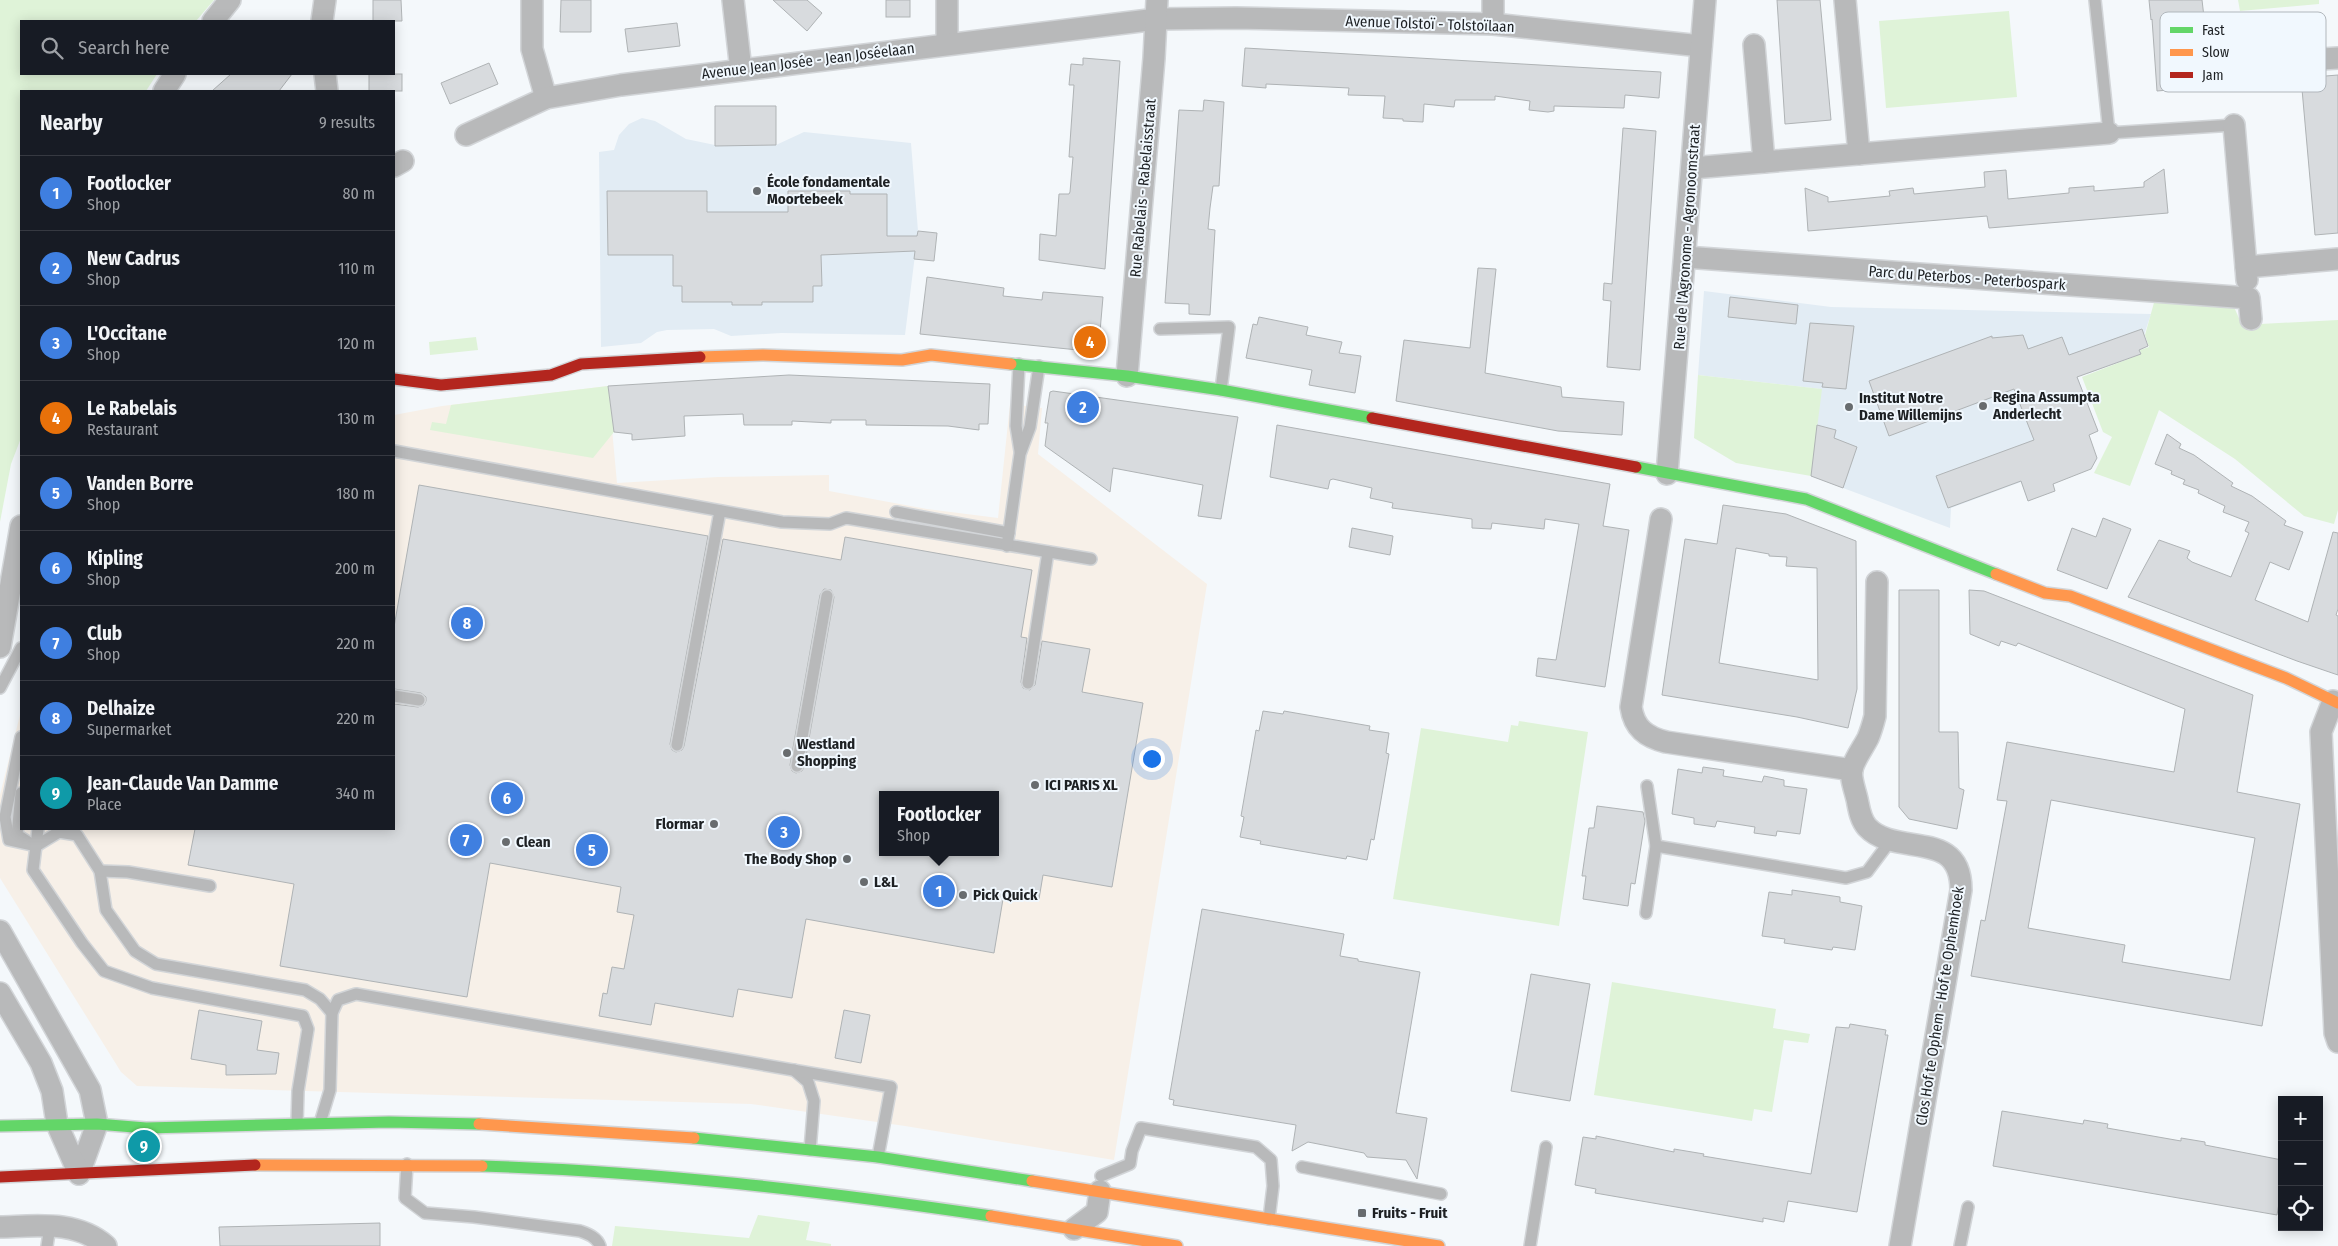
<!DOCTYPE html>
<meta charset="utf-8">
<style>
:root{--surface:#171b24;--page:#20242c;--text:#f1f3f6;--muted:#9ea1a6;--line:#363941;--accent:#686c6f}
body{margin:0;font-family:"Fira Sans Condensed",sans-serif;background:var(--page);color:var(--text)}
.controls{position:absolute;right:15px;bottom:15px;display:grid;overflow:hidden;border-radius:0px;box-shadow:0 2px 12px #0003}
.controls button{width:45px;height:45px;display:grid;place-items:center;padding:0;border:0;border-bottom:1px solid var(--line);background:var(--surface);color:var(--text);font:25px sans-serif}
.you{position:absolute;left:1151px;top:758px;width:18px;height:18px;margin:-12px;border:4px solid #fff;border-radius:50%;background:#1a73e8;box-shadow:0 0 0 8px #1a73e833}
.badge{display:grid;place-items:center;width:32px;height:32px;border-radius:50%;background:var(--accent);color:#fff;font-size:16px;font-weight:700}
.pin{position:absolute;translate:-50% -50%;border:2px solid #fff;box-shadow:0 1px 5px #0006}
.popup{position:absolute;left:879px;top:791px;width:120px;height:65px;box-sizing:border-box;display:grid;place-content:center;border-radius:0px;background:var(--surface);filter:drop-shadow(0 1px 4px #0005);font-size:16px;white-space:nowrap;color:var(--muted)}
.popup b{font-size:19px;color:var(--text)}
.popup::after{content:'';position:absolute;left:50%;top:100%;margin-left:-10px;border:10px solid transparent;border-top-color:var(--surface)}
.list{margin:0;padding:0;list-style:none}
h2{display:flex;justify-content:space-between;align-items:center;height:65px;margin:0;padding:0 20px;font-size:21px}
h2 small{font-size:16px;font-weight:400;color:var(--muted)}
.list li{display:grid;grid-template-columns:32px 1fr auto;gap:15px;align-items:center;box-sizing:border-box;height:75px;padding:0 20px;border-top:1px solid var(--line)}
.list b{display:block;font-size:19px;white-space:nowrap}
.list p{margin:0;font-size:16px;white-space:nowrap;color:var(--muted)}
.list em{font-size:16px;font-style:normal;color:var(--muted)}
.icon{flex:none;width:28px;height:28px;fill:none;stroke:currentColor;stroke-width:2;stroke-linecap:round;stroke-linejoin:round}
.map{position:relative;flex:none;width:2338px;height:1246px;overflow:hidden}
.search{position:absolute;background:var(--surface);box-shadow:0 2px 12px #0003;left:20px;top:20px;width:375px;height:55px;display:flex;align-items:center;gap:12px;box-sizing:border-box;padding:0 18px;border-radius:0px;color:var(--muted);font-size:19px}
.panel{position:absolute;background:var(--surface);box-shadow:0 2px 12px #0003;left:20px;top:90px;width:375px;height:740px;border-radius:0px}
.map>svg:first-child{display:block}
.commercial{fill:#f7f0e8;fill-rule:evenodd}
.built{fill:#e2ecf4}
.green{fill:#dff3d8}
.building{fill:#d8dbde;stroke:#afb3b5;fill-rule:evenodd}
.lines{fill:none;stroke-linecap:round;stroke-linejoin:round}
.lane-casing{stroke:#d2d5d8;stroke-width:14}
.street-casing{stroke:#d2d5d8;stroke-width:24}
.fast-casing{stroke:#d2d5d8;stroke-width:14}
.slow-casing{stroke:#d2d5d8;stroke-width:14}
.jam-casing{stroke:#d2d5d8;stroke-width:14}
.lane{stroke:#b8b9ba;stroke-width:11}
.street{stroke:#b8b9ba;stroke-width:21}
.fast{stroke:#63d668;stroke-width:11}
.slow{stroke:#ff974d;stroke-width:11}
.jam{stroke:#b3261e;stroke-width:11}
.poi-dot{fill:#686c6f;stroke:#f1f8fe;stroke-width:2}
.labels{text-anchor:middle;stroke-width:4;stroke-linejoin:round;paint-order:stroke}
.street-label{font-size:15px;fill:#1d2023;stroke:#f1f8fe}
.poi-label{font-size:15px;font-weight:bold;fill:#1d2023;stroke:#f1f8fe;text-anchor:start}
.key{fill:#f1f8fe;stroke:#b1b7bc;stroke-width:1}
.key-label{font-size:14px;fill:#1d2023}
</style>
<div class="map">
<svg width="2338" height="1246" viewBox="0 0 2338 1246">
<rect width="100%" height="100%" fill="#f4f8fb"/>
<path class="commercial" d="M608 386 617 483 718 477 829 475V491L927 509 998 518 1010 404 1042 408 1038 454 1207 584 1114 1160 905 1126 751 1104 137 1086 121 1072 0 878V795L21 711V829H394V415L442 406ZM883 795H995V852H883Z"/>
<g class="built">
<polygon points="715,106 776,106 776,145 804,132 911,143 918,231 905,335 781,333 731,336 714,329 667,330 657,332 641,343 601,347 599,152 614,150 619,135 629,124 642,118 655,121 686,139 715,145"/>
<polygon points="1704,291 1831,307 2151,314 2144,335 2148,346 2140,350 2141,354 2087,374 2081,357 2071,360 2098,431 2085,437 2048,472 2055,491 2028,501 2021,482 1951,508 1950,528 1811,476 1821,389 1698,375"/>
</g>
<g class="green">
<polygon points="0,0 214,0 196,21 21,21 21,74 157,74 146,91 21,91 21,438 11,464 0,522"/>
<polygon points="2238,0 2319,0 2319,4 2240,11"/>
<polygon points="2009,11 2017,97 1886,108 1879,21"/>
<polygon points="2155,299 2234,307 2242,325 2338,320 2338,510 2334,524 2304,516 2235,459 2159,410 2130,486 2094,473 2112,437 2103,432 2082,377 2141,354 2140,350 2149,347 2145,335"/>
<polygon points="476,337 478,350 430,355 429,342"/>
<polygon points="1698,375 1822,389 1811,476 1736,463 1694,438"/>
<polygon points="608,386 614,432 593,458 430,430 432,422 446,424 451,405"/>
<polygon points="1519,721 1588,732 1559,926 1393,899 1421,728 1508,742 1511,725 1518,726"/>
<polygon points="1612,982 1776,1009 1773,1028 1810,1034 1808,1043 1784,1040 1772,1112 1754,1109 1752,1121 1594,1095"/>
<polygon points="758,1215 810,1222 806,1240 831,1244 831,1246 612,1246 615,1226 749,1238"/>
</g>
<g class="building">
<polygon points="373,0 401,0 402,21 373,21"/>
<polygon points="561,0 591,0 591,32 560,32"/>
<polygon points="773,0 807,0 822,13 807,31"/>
<rect x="886" y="0" width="24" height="17"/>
<polygon points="1777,0 1820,0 1831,120 1785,124"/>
<polygon points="2149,0 2202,0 2204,17 2195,17 2203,87 2157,91 2152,19 2151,20"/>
<polygon points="677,23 680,46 628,52 625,29"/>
<polygon points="1245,48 1661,72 1659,98 1625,95 1624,108 1554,106 1554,111 1548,112 1529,110 1530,101 1495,96 1495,100 1455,100 1454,107 1424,104 1423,122 1403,121 1403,119 1383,118 1385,96 1348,95 1349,88 1266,84 1266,88 1242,86"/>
<polygon points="1083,58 1120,61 1105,269 1039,260 1040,234 1056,236 1059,194 1069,194 1070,192 1073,157 1069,157 1074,85 1069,85 1071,64 1083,65"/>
<polygon points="489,63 498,84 450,104 441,83"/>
<polygon points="231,74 292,74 279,91 212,91"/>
<rect x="369" y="74" width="33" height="17"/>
<polygon points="2338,75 2338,233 2315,235 2301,78"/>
<polygon points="1204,100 1224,102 1219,186 1213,186 1210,208 1208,229 1215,230 1210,315 1189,314 1189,304 1165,303 1179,110 1203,111"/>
<polygon points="715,106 776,106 776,145 715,146"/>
<polygon points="1623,128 1656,131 1640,370 1607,367 1611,301 1603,300 1604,283 1612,284"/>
<polygon points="2164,169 2168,213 1989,228 1987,216 1808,231 1805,188 1828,197 1828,202 1890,196 1889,191 1913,188 1914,194 1985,187 1984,172 2006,170 2008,199 2069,193 2069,188 2082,187 2094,186 2094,191 2144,187 2144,182"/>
<polygon points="607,191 707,191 707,212 788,212 788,191 850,191 850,194 887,194 887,236 917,236 918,231 937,233 934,261 914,259 915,251 821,255 822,286 813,286 813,302 762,302 762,305 732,305 732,302 682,302 682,286 673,286 673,255 608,255"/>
<polygon points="1478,268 1496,269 1485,373 1561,387 1562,397 1624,402 1622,435 1558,431 1396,401 1404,340 1470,348"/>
<polygon points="927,277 1004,288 1003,296 1042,300 1043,292 1103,297 1099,343 1088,351 920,334"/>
<polygon points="1730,297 1798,305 1796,324 1728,317"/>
<polygon points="1259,317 1308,327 1306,335 1342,342 1339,353 1361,356 1355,393 1309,385 1312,370 1246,358 1253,324 1257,325"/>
<polygon points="1810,323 1854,326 1846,389 1822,387 1823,383 1803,381"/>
<polygon points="2142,329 2148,346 2139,350 2141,354 2077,377 2098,431 2089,435 2097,458 2091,469 2053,484 2055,491 2028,501 2021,481 1948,508 1936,476 2034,440 2014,389 1889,436 1869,381 1992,336 1992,338 2023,335 2028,349 2062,337 2069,355"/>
<polygon points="789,375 990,384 988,424 979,424 979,430 948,426 866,425 866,420 831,420 831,423 792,421 792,425 744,425 743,414 684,416 685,436 632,440 632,434 614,432 608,386"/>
<polygon points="1053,391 1238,417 1221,519 1198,516 1203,485 1113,468 1110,492 1045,446 1048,423 1045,423 1050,392"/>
<polygon points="1277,425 1610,484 1603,526 1629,530 1605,687 1536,676 1538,658 1556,660 1579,524 1545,519 1544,529 1492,523 1491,529 1472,528 1472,519 1392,508 1393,503 1370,498 1372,488 1333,479 1330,480 1328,489 1270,477"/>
<polygon points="1817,425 1836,430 1834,438 1857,447 1843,488 1811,476"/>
<polygon points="2167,434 2181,444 2179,448 2194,455 2233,483 2231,486 2252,496 2286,521 2284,525 2303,532 2289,570 2270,562 2255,600 2308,622 2333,532 2338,533 2338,609 2336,615 2338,616 2338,675 2297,661 2128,597 2159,540 2190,551 2187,558 2192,562 2231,577 2249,533 2245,531 2249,522 2223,512 2225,506 2198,493 2199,490 2183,484 2185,480 2171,474 2172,471 2155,464"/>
<path d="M419 485 708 536 670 744 672 750 676 752 682 750 684 746 723 539 841 560 845 537 1032 570 1021 637 1027 638 1021 682 1023 688 1030 690 1035 685 1042 641 1090 649 1082 692 1143 703 1112 887 1043 875 1039 899 1004 893 994 953 806 919 792 998 738 989 733 1017 655 1003 651 1025 599 1016 603 993 607 994 612 967 624 969 634 915 617 912 621 887 490 863 467 997 280 966 294 884 188 865 195 829H394V704L418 707 424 705 426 701V697L421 693 394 689V627ZM824 589 831 590 834 597 804 767 802 771 796 773 792 771 790 765 820 595ZM883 795H995V852H883Z"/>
<path d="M1723 505 1786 514 1856 541 1857 689 1848 728 1797 717 1662 695 1685 539 1717 544ZM1736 548 1769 554V556L1787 557 1786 566 1817 568 1818 680 1719 663Z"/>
<polygon points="2103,518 2131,529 2107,589 2057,570 2072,528 2096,537"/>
<polygon points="1352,528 1393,536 1390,555 1349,547"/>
<polygon points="1899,590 1939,590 1939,732 1958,732 1959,788 1964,790 1957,829 1909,819 1899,807"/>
<path d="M1969 590 1984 591 2253 695 2237 792 2300 804 2262 1026 1971 976 1981 920 1985 921 2007 801 1997 800 2007 742 2174 772 2185 709 2018 643 2016 646 2001 641 1999 646 1970 634ZM2051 800 2255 838 2230 980 2122 962 2125 945 2028 928Z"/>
<polygon points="1263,711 1283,714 1284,711 1370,726 1369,730 1389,733 1386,753 1389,754 1374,840 1371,839 1367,860 1347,856 1346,859 1260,844 1261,841 1240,837 1244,817 1241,816 1256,730 1259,731"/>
<polygon points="1703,767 1724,770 1723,776 1762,782 1764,776 1784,780 1784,786 1807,789 1800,834 1777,831 1776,836 1754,833 1755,827 1717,821 1715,827 1694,824 1694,818 1672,814 1678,769 1702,773"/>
<polygon points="1597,806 1643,812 1645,821 1635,884 1631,883 1628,906 1583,899 1586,876 1582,876 1589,828 1594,828"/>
<polygon points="1792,890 1840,897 1840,902 1862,906 1855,950 1833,947 1832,950 1784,943 1785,939 1762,936 1769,892 1792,895"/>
<polygon points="1202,909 1344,934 1340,956 1358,959 1358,961 1420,972 1396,1113 1427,1118 1417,1179 1406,1160 1367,1157 1364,1153 1308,1142 1292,1151 1296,1125 1173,1105 1174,1100 1169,1099"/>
<polygon points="1531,974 1590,984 1570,1101 1511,1091"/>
<polygon points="199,1010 262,1021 257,1050 279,1053 276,1074 226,1075 226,1065 191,1059"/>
<polygon points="844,1010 870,1015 861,1063 835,1058"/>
<polygon points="1850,1024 1886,1030 1885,1035 1888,1035 1857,1212 1788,1201 1784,1222 1763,1218 1763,1222 1595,1193 1596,1189 1575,1185 1583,1137 1596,1139 1596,1136 1674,1152 1674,1149 1704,1154 1703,1156 1811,1174 1836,1027 1849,1028"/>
<polygon points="2002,1111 2083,1124 2084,1120 2108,1124 2107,1128 2181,1141 2181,1138 2205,1142 2205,1145 2282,1160 2282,1186 2277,1215 1993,1166"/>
<polygon points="380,1223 380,1246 220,1246 219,1227"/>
</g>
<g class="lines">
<defs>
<g id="lane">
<polyline points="2095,0 2109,133 2234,125"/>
<polyline points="1160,329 1229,327 1221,390"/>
<polyline points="1019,364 1016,426 1020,451"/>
<polyline points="394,451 782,522 830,524 846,518 1091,559"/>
<polyline points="896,512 1009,533"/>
<polyline points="1007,546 1020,454 1030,427 1039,366"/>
<polyline points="1028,683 1048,552"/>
<polyline points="0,688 21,648"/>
<polyline points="394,696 419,700"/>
<polyline points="21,737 5,817 9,840 36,846 59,832 77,835 100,871 106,910 135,951 156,964 305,990 320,999 332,1013"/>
<polyline points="677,745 720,511"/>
<polyline points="797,766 827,596"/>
<polyline points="21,793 17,835 28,842"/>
<polyline points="38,829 33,870 82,943 104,971 152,988 303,1016 308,1029 298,1091 297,1124"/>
<polyline points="1656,846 1846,878 1867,872 1891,840"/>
<polyline points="100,871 128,872 210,886"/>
<polyline points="1646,913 1656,846 1647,786"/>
<polyline points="794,1070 808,1082 814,1101 810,1150"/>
<polyline points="320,1123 330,1090 332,1013 338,1000 356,994 891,1087 878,1157"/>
<path d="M407 1164 405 1198 425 1213 474 1217 580 1231C588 1234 597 1237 600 1246"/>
<polyline points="1302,1167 1441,1194"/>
<polyline points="1101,1176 1130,1164 1132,1151 1141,1128 1256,1147 1271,1160 1273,1186 1269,1219"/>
<polyline points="47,1246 50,1226"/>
<polyline points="1530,1246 1546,1147"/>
<polyline points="1960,1246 1968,1207"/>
</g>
<g id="street">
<polyline points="532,0 532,49 546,98"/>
<polyline points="733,0 741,70"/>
<polyline points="947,0 947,44"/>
<polyline points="1493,0 1493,24"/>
<polyline points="1845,0 1859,154"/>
<polyline points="213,21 230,0"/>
<polyline points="322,21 325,0"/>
<polyline points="1754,45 1764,162"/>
<polyline points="2229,65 2338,58"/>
<polyline points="325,74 327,91"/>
<polyline points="164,91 175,74"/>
<polyline points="2234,125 2246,267"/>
<polyline points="466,135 546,98 621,85 1157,19 1236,18 1493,24 1701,46"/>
<polyline points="394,166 403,161"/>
<polyline points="1692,168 2109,133"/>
<polyline points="1685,257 2249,298 2251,319"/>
<polyline points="2247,280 2246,267 2338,259"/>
<polyline points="1127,376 1154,58 1157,0"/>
<polyline points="1667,474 1705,0"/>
<path d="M1661 519 1631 707C1634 728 1646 737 1666 742L1852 770"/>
<path d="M1877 582 1875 716C1873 724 1871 731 1868 738 1863 748 1855 758 1852 769 1850 778 1855 790 1857 799 1859 808 1860 819 1867 827 1896 858 1961 827 1961 890L1900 1246"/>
<polyline points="0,647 21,526"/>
<polyline points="2333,701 2321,732 2335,1033 2338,1042"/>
<polyline points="0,931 90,1090 97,1124 79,1174"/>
<polyline points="0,993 41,1063 52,1091 57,1124 79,1174"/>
<path d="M0 1227C37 1226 76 1220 106 1246"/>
<polyline points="1074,1229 1097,1212 1100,1191"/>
</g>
<g id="fast">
<polyline points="1011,364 1127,376 1221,390 1372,418"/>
<polyline points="1636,467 1806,499 1996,574"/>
<polyline points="0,1126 97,1124 146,1128 389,1122 479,1124"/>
<polyline points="694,1138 878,1157 1032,1181"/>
<path d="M482 1166C652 1171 822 1191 991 1216"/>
</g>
<g id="slow">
<polyline points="700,357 763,355 902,360 931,355 1011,364"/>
<polyline points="1996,574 2045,593 2070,596 2286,678 2338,703"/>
<polyline points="479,1124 694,1138"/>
<polyline points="255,1165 482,1166"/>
<polyline points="1032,1181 1439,1246"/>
<polyline points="991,1216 1177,1246"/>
</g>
<g id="jam">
<polyline points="394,379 441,385 551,375 581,364 700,357"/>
<polyline points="1372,418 1636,467"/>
<polyline points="0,1177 255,1165"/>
</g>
</defs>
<use href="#lane" class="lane-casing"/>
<use href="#street" class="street-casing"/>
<use href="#fast" class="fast-casing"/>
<use href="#slow" class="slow-casing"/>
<use href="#jam" class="jam-casing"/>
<use href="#lane" class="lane"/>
<use href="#street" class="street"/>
<use href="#fast" class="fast"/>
<use href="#slow" class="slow"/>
<use href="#jam" class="jam"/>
</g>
<g class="poi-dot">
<circle cx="757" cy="191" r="5"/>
<circle cx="1983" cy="406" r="5"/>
<circle cx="1849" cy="407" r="5"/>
<circle cx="787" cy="753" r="5"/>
<circle cx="1035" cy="785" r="5"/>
<circle cx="714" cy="824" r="5"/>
<circle cx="506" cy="842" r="5"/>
<circle cx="847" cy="859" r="5"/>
<circle cx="864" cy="882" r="5"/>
<circle cx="963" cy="895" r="5"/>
<rect x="1357" y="1208" width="10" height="10" rx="2.5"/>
</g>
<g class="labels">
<g class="street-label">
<text transform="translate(1430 24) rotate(2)" y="5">Avenue Tolstoï - Tolstoïlaan</text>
<text transform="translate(808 61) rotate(-7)" y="5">Avenue Jean Josée - Jean Joséelaan</text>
<text transform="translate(1143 188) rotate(-85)" y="5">Rue Rabelais - Rabelaisstraat</text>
<text transform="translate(1687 237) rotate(-86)" y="5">Rue de l'Agronome - Agronoomstraat</text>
<text transform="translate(1967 278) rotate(4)" y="5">Parc du Peterbos - Peterbospark</text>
<text transform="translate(1940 1006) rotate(-81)" y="5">Clos Hof te Ophem - Hof te Ophemhoek</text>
</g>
<g class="poi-label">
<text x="767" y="187">École fondamentale<tspan x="767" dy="17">Moortebeek</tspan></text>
<text x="1993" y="402">Regina Assumpta<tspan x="1993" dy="17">Anderlecht</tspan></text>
<text x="1859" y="403">Institut Notre<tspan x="1859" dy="17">Dame Willemijns</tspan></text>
<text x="797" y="749">Westland<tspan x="797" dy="17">Shopping</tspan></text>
<text x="1045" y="790">ICI PARIS XL</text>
<text x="704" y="829" text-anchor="end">Flormar</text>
<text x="516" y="847">Clean</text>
<text x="837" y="864" text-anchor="end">The Body Shop</text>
<text x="874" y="887">L&amp;L</text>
<text x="973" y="900">Pick Quick</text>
<text x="1372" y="1218">Fruits - Fruit</text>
</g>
</g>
<rect x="2160" y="12" width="166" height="80" rx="8" class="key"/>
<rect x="2170" y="27" width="23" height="6" fill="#63d668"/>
<rect x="2170" y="49" width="23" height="7" fill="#ff974d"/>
<rect x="2170" y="72" width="23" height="6" fill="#b3261e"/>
<g class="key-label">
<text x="2202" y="35">Fast</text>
<text x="2202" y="57">Slow</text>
<text x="2202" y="80">Jam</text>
</g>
</svg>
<div class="controls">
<button>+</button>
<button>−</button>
<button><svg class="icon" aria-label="locate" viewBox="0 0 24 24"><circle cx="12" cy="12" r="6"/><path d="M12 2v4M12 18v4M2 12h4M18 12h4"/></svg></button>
</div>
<div class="you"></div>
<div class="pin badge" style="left:939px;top:891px;background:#3f7fe0">1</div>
<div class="popup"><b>Footlocker</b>Shop</div>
<div class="pin badge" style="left:1083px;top:407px;background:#3f7fe0">2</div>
<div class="pin badge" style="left:784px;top:832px;background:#3f7fe0">3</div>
<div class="pin badge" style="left:1090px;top:342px;background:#e8710a">4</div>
<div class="pin badge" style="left:592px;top:850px;background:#3f7fe0">5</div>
<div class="pin badge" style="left:507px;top:798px;background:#3f7fe0">6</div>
<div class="pin badge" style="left:466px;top:840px;background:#3f7fe0">7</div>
<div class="pin badge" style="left:467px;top:623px;background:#3f7fe0">8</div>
<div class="pin badge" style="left:144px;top:1146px;background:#0f9aa8">9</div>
<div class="search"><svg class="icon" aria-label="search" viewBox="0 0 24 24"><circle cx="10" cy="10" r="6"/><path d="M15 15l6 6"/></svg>Search here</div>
<section class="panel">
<h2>Nearby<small>9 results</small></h2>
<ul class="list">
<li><span class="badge" style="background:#3f7fe0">1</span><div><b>Footlocker</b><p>Shop</p></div><em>80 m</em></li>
<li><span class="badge" style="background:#3f7fe0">2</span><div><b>New Cadrus</b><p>Shop</p></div><em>110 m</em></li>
<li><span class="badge" style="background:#3f7fe0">3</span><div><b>L'Occitane</b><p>Shop</p></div><em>120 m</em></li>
<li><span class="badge" style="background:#e8710a">4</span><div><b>Le Rabelais</b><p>Restaurant</p></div><em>130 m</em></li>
<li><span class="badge" style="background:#3f7fe0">5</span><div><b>Vanden Borre</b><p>Shop</p></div><em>180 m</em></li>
<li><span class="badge" style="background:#3f7fe0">6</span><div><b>Kipling</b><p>Shop</p></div><em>200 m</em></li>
<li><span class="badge" style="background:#3f7fe0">7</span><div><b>Club</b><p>Shop</p></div><em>220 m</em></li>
<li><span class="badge" style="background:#3f7fe0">8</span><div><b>Delhaize</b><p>Supermarket</p></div><em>220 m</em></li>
<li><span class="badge" style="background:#0f9aa8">9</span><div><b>Jean-Claude Van Damme</b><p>Place</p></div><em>340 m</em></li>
</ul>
</section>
</div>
